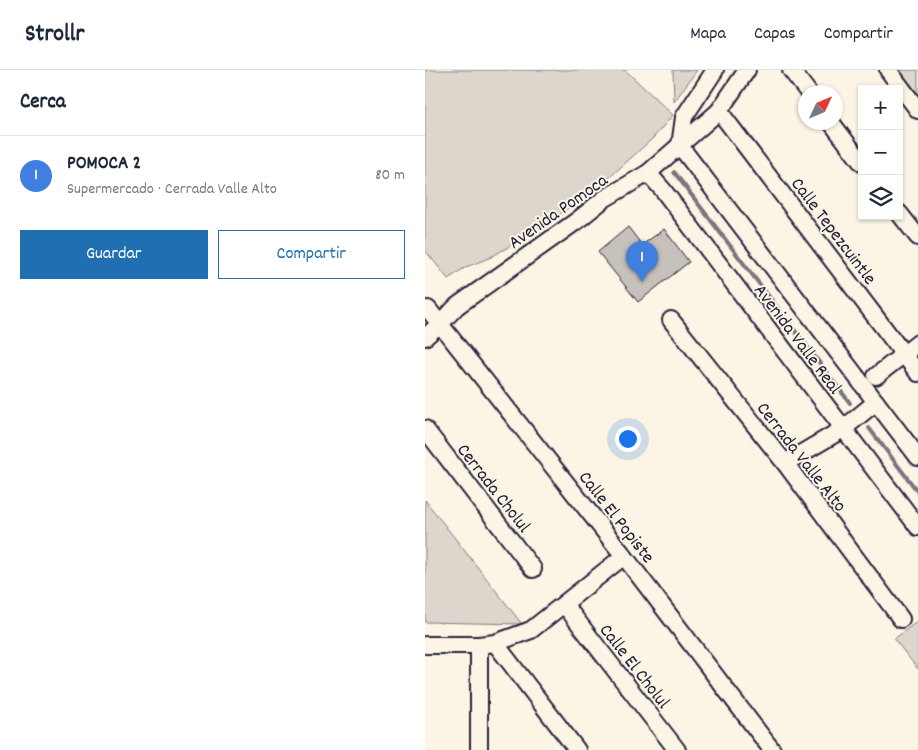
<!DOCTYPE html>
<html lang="es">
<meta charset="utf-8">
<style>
:root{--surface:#fff;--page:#f6f6f7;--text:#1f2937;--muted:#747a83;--line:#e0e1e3;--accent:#1f6fb2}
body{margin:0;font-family:Dekko,sans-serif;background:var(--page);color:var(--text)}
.controls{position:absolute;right:15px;top:15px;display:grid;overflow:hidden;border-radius:0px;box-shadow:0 1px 4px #0004}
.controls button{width:45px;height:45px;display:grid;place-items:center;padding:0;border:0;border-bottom:1px solid var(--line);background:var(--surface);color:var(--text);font:25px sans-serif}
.compass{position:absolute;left:373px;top:15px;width:45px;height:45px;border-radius:50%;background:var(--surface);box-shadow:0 1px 4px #0004;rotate:46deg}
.you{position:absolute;left:202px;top:368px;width:18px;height:18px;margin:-12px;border:4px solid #fff;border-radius:50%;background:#1a73e8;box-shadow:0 0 0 8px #1a73e833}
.badge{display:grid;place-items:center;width:32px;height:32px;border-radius:50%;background:var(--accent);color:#fff;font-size:16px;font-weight:700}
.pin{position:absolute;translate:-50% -41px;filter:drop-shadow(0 1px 2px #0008)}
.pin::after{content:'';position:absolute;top:26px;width:18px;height:15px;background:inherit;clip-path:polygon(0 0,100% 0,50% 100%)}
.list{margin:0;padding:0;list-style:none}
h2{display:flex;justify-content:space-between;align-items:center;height:65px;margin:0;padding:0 20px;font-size:21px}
h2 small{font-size:16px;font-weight:400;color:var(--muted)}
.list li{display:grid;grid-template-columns:32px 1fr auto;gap:15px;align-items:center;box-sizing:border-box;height:80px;padding:0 20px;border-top:1px solid var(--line)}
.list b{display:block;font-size:19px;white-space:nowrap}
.list p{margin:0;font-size:16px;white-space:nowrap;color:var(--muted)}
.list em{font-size:16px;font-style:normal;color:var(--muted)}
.actions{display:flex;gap:10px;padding:15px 20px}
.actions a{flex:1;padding:11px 0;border:1px solid var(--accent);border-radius:0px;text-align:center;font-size:18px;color:var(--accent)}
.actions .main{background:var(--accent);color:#fff}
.icon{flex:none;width:28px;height:28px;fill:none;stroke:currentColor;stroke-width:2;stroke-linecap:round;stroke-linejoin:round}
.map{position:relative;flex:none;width:493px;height:680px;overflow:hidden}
header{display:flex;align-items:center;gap:30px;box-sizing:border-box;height:70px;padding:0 25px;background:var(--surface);border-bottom:1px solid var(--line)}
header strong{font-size:24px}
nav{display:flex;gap:28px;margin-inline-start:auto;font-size:18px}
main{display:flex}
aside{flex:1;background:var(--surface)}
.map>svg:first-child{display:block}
.green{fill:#dcd6cc;stroke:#7f7c84}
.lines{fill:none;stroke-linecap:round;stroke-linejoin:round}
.stream{stroke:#78757e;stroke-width:4}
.building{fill:#c6c1bb;stroke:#22223b}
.minor-casing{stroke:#22223b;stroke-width:20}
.minor{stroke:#fcf5e5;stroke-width:16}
.labels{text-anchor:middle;stroke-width:4;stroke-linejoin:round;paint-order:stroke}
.street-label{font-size:19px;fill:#22223b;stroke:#fcf5e5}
</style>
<header>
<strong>Strollr</strong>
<nav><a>Mapa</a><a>Capas</a><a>Compartir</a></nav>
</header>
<main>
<aside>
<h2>Cerca<small></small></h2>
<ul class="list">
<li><span class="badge" style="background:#3f7fe0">1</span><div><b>POMOCA 2</b><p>Supermercado · Cerrada Valle Alto</p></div><em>80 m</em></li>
</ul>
<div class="actions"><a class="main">Guardar</a><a>Compartir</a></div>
</aside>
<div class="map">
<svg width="493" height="680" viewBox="0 0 493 680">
<rect width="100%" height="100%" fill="#fcf5e5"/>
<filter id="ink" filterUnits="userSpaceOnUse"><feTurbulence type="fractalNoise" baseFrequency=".02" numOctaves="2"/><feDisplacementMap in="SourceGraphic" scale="10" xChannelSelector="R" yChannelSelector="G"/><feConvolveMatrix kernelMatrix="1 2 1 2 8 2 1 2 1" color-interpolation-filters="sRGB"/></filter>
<g filter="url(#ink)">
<g class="green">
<polygon points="0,0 200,0 248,45 228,68 175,116 106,164 64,188 41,197 23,209 0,180"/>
<polygon points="248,0 272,0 249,32"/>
<polygon points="471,0 493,0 493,29"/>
<polygon points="0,430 97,554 0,552"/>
<polygon points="493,551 493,599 469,569"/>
</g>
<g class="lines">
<g class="stream">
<polyline points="249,102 425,333"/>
<polyline points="444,358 493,422"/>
</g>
</g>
<polygon class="building" points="203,157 217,175 239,159 264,192 213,232 173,182"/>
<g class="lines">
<defs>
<g id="minor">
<polyline points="366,0 383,22"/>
<polyline points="463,0 493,40"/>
<polyline points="294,41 493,303"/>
<polyline points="406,52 437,93"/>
<polyline points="255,76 493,387"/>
<polyline points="255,76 259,47 290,0"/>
<polyline points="223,103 238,120 493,457"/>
<polyline points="474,143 493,167"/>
<polyline points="3,239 199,486 347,680"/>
<polyline points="246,250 360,393 476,549"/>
<polyline points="0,267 15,254 32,236 153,150 179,129 223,103 294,41 322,0"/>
<polyline points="451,306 493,273"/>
<polyline points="0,359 108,499"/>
<polyline points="360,393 418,359 451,332"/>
<polyline points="139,534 252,680"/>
<polyline points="70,573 152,680"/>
<polyline points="0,575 54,575 70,573 106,560 199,486"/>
<polyline points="54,575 54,680"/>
</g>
</defs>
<use href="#minor" class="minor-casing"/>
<use href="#minor" class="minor"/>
</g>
</g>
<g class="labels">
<g class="street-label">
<text transform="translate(132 140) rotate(-35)" y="7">Avenida Pomoca</text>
<text transform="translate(410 160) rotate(53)" y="7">Calle Tepezcuintle</text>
<text transform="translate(374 268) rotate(53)" y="7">Avenida Valle Real</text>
<text transform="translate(378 386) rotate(52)" y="7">Cerrada Valle Alto</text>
<text transform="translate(70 417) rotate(52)" y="7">Cerrada Cholul</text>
<text transform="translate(193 446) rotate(52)" y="7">Calle El Popiste</text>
<text transform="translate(211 595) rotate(52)" y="7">Calle El Cholul</text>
</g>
</g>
</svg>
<div class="controls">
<button>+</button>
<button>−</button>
<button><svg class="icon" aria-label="layers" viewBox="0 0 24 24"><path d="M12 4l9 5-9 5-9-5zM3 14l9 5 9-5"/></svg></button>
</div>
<svg class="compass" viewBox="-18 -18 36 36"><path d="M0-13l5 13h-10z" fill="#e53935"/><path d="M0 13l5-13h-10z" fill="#747a83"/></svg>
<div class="you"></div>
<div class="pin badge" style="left:217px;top:212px;background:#3f7fe0">1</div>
</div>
</main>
